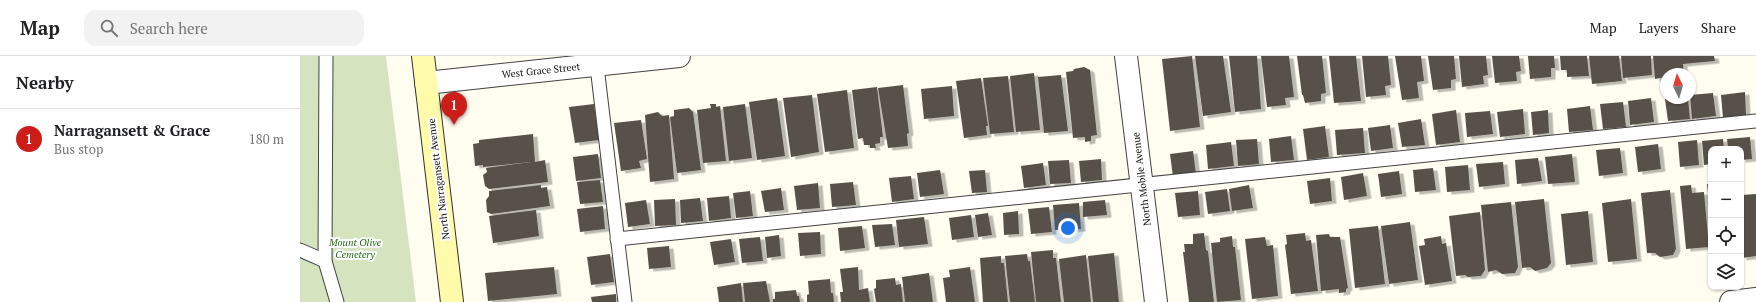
<!DOCTYPE html>
<meta charset="utf-8">
<style>
:root{--surface:#fff;--page:#f2f2f2;--text:#202124;--muted:#757577;--line:#e0e0e0;--accent:#cc1d19}
body{margin:0;font-family:"PT Serif",serif;background:var(--page);color:var(--text)}
.controls{position:absolute;right:12px;bottom:12px;display:grid;overflow:hidden;border-radius:8px;box-shadow:0 1px 3px #0004}
.controls button{width:36px;height:36px;display:grid;place-items:center;padding:0;border:0;border-bottom:1px solid var(--line);background:var(--surface);color:var(--text);font:20px sans-serif}
.compass{position:absolute;left:1360px;top:12px;width:36px;height:36px;border-radius:50%;background:var(--surface);box-shadow:0 1px 3px #0004;rotate:355deg}
.you{position:absolute;left:768px;top:172px;width:14px;height:14px;margin:-10px;border:3px solid #fff;border-radius:50%;background:#1a73e8;box-shadow:0 0 0 6px #1a73e833}
.badge{display:grid;place-items:center;width:26px;height:26px;border-radius:50%;background:var(--accent);color:#fff;font-size:13px;font-weight:700}
.pin{position:absolute;translate:-50% -33px;filter:drop-shadow(0 1px 2px #0008)}
.pin::after{content:'';position:absolute;top:21px;width:14px;height:12px;background:inherit;clip-path:polygon(0 0,100% 0,50% 100%)}
.list{margin:0;padding:0;list-style:none}
h2{display:flex;justify-content:space-between;align-items:center;height:52px;margin:0;padding:0 16px;font-size:17px}
h2 small{font-size:13px;font-weight:400;color:var(--muted)}
.list li{display:grid;grid-template-columns:26px 1fr auto;gap:12px;align-items:center;box-sizing:border-box;height:60px;padding:0 16px;border-top:1px solid var(--line)}
.list b{display:block;font-size:15px;white-space:nowrap}
.list p{margin:0;font-size:13px;white-space:nowrap;color:var(--muted)}
.list em{font-size:13px;font-style:normal;color:var(--muted)}
.icon{flex:none;width:22px;height:22px;fill:none;stroke:currentColor;stroke-width:2;stroke-linecap:round;stroke-linejoin:round}
.map{position:relative;flex:none;width:1456px;height:246px;overflow:hidden}
header{display:flex;align-items:center;gap:24px;box-sizing:border-box;height:56px;padding:0 20px;background:var(--surface);border-bottom:1px solid var(--line)}
header strong{font-size:19px}
nav{display:flex;gap:22px;margin-inline-start:auto;font-size:14px}
.search{width:280px;height:36px;background:var(--page);display:flex;align-items:center;gap:10px;box-sizing:border-box;padding:0 14px;border-radius:12px;color:var(--muted);font-size:15px}
main{display:flex}
aside{flex:1;background:var(--surface)}
.map>svg:first-child{display:block}
.cemetery{fill:#d5e4be}
.building{fill:#58514a;filter:url(#shadow)}
.lines{fill:none;stroke-linecap:round;stroke-linejoin:round}
.lane-casing{stroke:#424242;stroke-width:15}
.street-casing{stroke:#424242;stroke-width:24}
.secondary-casing{stroke:#313131;stroke-width:24}
.lane{stroke:#fff;stroke-width:13}
.street{stroke:#fff;stroke-width:22}
.secondary{stroke:#fffbab;stroke-width:22}
.labels{text-anchor:middle;stroke-width:4;stroke-linejoin:round;paint-order:stroke}
.street-label{font-size:10px;fill:#0f0f0f;stroke:#fff}
.park-label{font-size:10px;font-style:italic;fill:#246d18;stroke:#fff}
</style>
<header>
<strong>Map</strong>
<div class="search"><svg class="icon" aria-label="search" viewBox="0 0 24 24"><circle cx="10" cy="10" r="6"/><path d="M15 15l6 6"/></svg>Search here</div>
<nav><a>Map</a><a>Layers</a><a>Share</a></nav>
</header>
<main>
<aside>
<h2>Nearby<small></small></h2>
<ul class="list">
<li><span class="badge">1</span><div><b>Narragansett &amp; Grace</b><p>Bus stop</p></div><em>180 m</em></li>
</ul>
</aside>
<div class="map">
<svg width="1456" height="246" viewBox="0 0 1456 246">
<defs>
<filter id="shadow"><feDropShadow dx="4.5" dy="2.5" stdDeviation="0" flood-color="#0004"/></filter>
</defs>
<rect width="100%" height="100%" fill="#fffdf0"/>
<polygon class="cemetery" points="0,0 86,0 116,246 0,246"/>
<g class="building">
<polygon points="892,0 900,71 870,75 862,3"/>
<polygon points="895,0 923,0 931,56 903,60"/>
<polygon points="929,0 957,0 961,53 935,56"/>
<polygon points="961,0 989,0 994,41 985,42 986,49 967,51"/>
<polygon points="997,0 1022,0 1026,37 1021,38 1021,45 1005,47 1003,39 1002,39"/>
<polygon points="1029,0 1056,0 1061,45 1034,47"/>
<polygon points="1062,0 1088,0 1091,29 1085,30 1086,39 1066,41"/>
<polygon points="1095,0 1121,0 1124,25 1117,26 1119,42 1102,44"/>
<polygon points="1128,0 1154,0 1156,23 1151,24 1151,32 1133,34"/>
<polygon points="1159,0 1186,0 1188,19 1183,20 1184,28 1162,31"/>
<polygon points="1192,0 1219,0 1221,15 1216,16 1217,25 1195,27"/>
<polygon points="1228,0 1254,0 1255,12 1251,12 1251,21 1230,23"/>
<polygon points="1260,0 1287,0 1289,20 1267,21 1267,14 1261,14"/>
<polygon points="1289,0 1319,0 1322,25 1292,28"/>
<polygon points="1321,0 1351,0 1352,19 1323,22"/>
<polygon points="1353,0 1414,0 1415,5 1383,8 1384,18 1366,18 1366,21 1355,23"/>
<polygon points="784,11 790,14 797,79 791,80 791,85 785,86 785,81 773,82 766,16 773,15 774,13"/>
<polygon points="734,17 740,74 716,76 710,20"/>
<polygon points="761,19 768,75 744,77 738,21"/>
<polygon points="708,20 714,76 690,78 683,22"/>
<polygon points="681,22 688,70 686,70 687,79 664,82 656,25"/>
<polygon points="603,29 609,77 607,78 608,90 588,92 578,32"/>
<polygon points="652,30 654,60 624,63 621,33"/>
<polygon points="577,31 583,81 580,81 580,87 575,88 576,92 570,92 570,89 564,89 563,82 558,83 552,34"/>
<polygon points="547,34 554,92 525,96 517,38"/>
<polygon points="1445,36 1446,59 1423,62 1421,39"/>
<polygon points="1413,37 1416,60 1392,63 1390,39"/>
<polygon points="512,39 519,96 491,101 483,42"/>
<polygon points="477,42 485,100 457,104 449,46"/>
<polygon points="1351,42 1354,66 1330,69 1328,45"/>
<polygon points="1388,42 1390,63 1368,65 1365,43"/>
<polygon points="1323,46 1326,71 1303,73 1300,48"/>
<polygon points="294,48 299,84 275,87 269,51"/>
<polygon points="410,48 416,48 416,51 420,50 426,105 403,107 397,54 411,52"/>
<polygon points="445,48 452,102 429,105 423,51"/>
<polygon points="1290,50 1293,74 1269,76 1267,53"/>
<polygon points="389,52 393,56 401,114 377,117 370,61 374,60 374,54"/>
<polygon points="1223,53 1225,78 1200,81 1197,56"/>
<polygon points="1156,54 1160,86 1136,89 1132,58"/>
<polygon points="1248,54 1249,77 1233,79 1231,56"/>
<polygon points="1190,55 1193,78 1167,81 1165,57"/>
<polygon points="358,56 362,60 369,59 374,123 350,126 345,59"/>
<polygon points="1121,63 1125,89 1102,91 1098,67"/>
<polygon points="341,64 347,103 339,105 341,112 321,115 314,67"/>
<polygon points="1090,69 1093,92 1071,95 1068,72"/>
<polygon points="1025,70 1029,101 1007,104 1003,73"/>
<polygon points="1063,72 1065,97 1037,99 1035,74"/>
<polygon points="233,78 235,106 245,104 248,126 189,133 185,130 183,119 187,116 186,112 231,106 183,111 183,109 175,110 173,88 179,87 179,84"/>
<polygon points="991,80 994,104 971,106 969,83"/>
<polygon points="1450,81 1452,103 1441,104 1441,93 1428,93 1427,83"/>
<polygon points="957,83 959,108 938,110 936,84"/>
<polygon points="1423,83 1424,93 1411,93 1411,108 1404,109 1402,85"/>
<polygon points="1397,84 1399,109 1380,111 1378,86"/>
<polygon points="931,86 934,110 908,113 906,89"/>
<polygon points="1358,88 1361,113 1338,116 1335,91"/>
<polygon points="1320,92 1323,117 1299,120 1296,94"/>
<polygon points="893,95 896,118 873,121 870,98"/>
<polygon points="298,98 301,122 276,125 273,101"/>
<polygon points="1272,98 1275,126 1248,128 1245,101"/>
<polygon points="1238,102 1242,125 1217,128 1215,104"/>
<polygon points="801,103 802,124 781,126 779,105"/>
<polygon points="769,104 771,127 750,128 748,105"/>
<polygon points="1203,106 1205,128 1179,131 1176,108"/>
<polygon points="743,107 746,129 724,132 721,110"/>
<polygon points="1168,109 1170,134 1147,136 1145,111"/>
<polygon points="1133,112 1136,134 1115,136 1113,114"/>
<polygon points="640,114 644,138 620,141 617,117"/>
<polygon points="685,114 687,136 672,137 669,115"/>
<polygon points="1099,115 1102,138 1081,141 1078,118"/>
<polygon points="1063,117 1067,140 1044,144 1041,121"/>
<polygon points="611,120 614,143 592,146 589,122"/>
<polygon points="1030,122 1032,145 1010,148 1007,125"/>
<polygon points="300,124 303,146 280,148 277,126"/>
<polygon points="553,126 556,149 532,151 530,128"/>
<polygon points="518,127 520,152 497,154 494,130"/>
<polygon points="1407,128 1411,128 1411,158 1410,158"/>
<polygon points="241,129 241,132 247,131 250,150 191,158 187,156 186,144 189,140 189,135"/>
<polygon points="949,129 953,152 932,155 929,133"/>
<polygon points="1391,129 1392,137 1404,136 1409,191 1386,193 1380,130"/>
<polygon points="481,132 484,154 465,156 461,135"/>
<polygon points="927,133 930,155 908,158 905,136"/>
<polygon points="1370,134 1376,193 1373,199 1360,201 1355,197 1347,197 1341,137"/>
<polygon points="450,135 453,160 436,162 433,137"/>
<polygon points="898,135 900,159 878,161 875,137"/>
<polygon points="1456,138 1456,200 1442,202 1442,139"/>
<polygon points="429,140 431,162 409,165 407,142"/>
<polygon points="400,142 403,165 381,167 380,144"/>
<polygon points="375,143 376,169 355,170 354,144"/>
<polygon points="1244,143 1251,207 1247,212 1235,215 1230,211 1222,212 1215,146"/>
<polygon points="1331,143 1337,203 1308,206 1302,147"/>
<polygon points="346,144 350,168 328,171 325,147"/>
<polygon points="805,144 807,159 783,161 783,146"/>
<polygon points="1211,146 1218,211 1215,217 1202,218 1196,214 1188,216 1181,149"/>
<polygon points="779,147 781,173 755,174 753,149"/>
<polygon points="303,150 305,173 280,176 277,153"/>
<polygon points="749,151 752,176 731,178 728,153"/>
<polygon points="236,154 239,180 193,187 189,160"/>
<polygon points="718,155 719,178 704,179 703,157"/>
<polygon points="1288,155 1293,206 1266,209 1261,158"/>
<polygon points="1180,156 1185,214 1181,220 1168,221 1165,219 1156,220 1149,160"/>
<polygon points="688,157 692,179 678,181 675,159"/>
<polygon points="671,159 674,181 652,184 649,162"/>
<polygon points="624,161 628,188 599,191 596,164"/>
<polygon points="1110,166 1118,224 1089,228 1081,170"/>
<polygon points="592,168 595,189 575,191 572,169"/>
<polygon points="562,170 565,192 540,195 538,172"/>
<polygon points="1078,170 1085,228 1055,232 1049,173"/>
<polygon points="520,176 521,198 500,200 498,177"/>
<polygon points="904,177 906,194 908,195 914,246 889,246 883,196 885,196 884,188 893,188 893,178"/>
<polygon points="1005,177 1006,185 1011,184 1018,235 991,238 985,189 987,188 986,179"/>
<polygon points="1029,178 1030,181 1040,181 1048,232 1046,233 1046,236 1039,237 1039,233 1021,235 1016,179"/>
<polygon points="479,179 481,200 467,202 465,181"/>
<polygon points="932,180 933,191 935,191 941,244 917,246 911,187 920,186 920,182"/>
<polygon points="1141,180 1142,188 1146,187 1152,225 1125,229 1119,190 1125,189 1124,183"/>
<polygon points="460,181 463,205 442,207 439,183"/>
<polygon points="965,181 967,190 973,189 978,240 952,243 945,183"/>
<polygon points="431,183 435,206 414,209 410,186"/>
<polygon points="369,190 371,211 349,213 347,192"/>
<polygon points="753,194 753,202 756,202 761,246 736,246 731,196"/>
<polygon points="814,197 819,246 793,246 788,200"/>
<polygon points="310,198 314,226 291,229 287,201"/>
<polygon points="727,198 728,205 730,205 735,246 710,246 705,200"/>
<polygon points="786,199 791,246 764,246 759,203"/>
<polygon points="701,200 701,207 704,207 708,246 683,246 680,202"/>
<polygon points="254,211 257,238 188,245 185,217"/>
<polygon points="558,211 559,234 568,232 570,246 541,246 540,236 543,236 540,213"/>
<polygon points="670,211 675,246 646,246 643,222 650,221 649,214"/>
<polygon points="629,217 633,246 605,246 602,221"/>
<polygon points="595,222 596,229 601,228 603,246 576,246 574,233 576,232 576,224"/>
<polygon points="530,223 531,237 533,237 534,246 507,246 507,239 509,238 508,225"/>
<polygon points="466,225 470,246 445,246 443,227"/>
<polygon points="441,227 443,246 419,246 417,231"/>
<polygon points="496,234 497,240 499,240 500,246 473,246 473,243 475,243 475,236"/>
<polygon points="316,238 316,246 292,246 291,241"/>
</g>
<g class="lines">
<defs>
<g id="lane">
<polyline points="26,0 25,205 37,246"/>
<polyline points="296,2 325,246"/>
<polyline points="317,183 1456,65"/>
<polyline points="0,194 25,205"/>
</g>
<g id="street">
<polyline points="826,0 856,246"/>
<polyline points="126,27 379,0"/>
<polyline points="1431,246 1456,243"/>
</g>
<polyline id="secondary" points="123,0 152,246"/>
</defs>
<use href="#lane" class="lane-casing"/>
<use href="#street" class="street-casing"/>
<use href="#secondary" class="secondary-casing"/>
<use href="#lane" class="lane"/>
<use href="#street" class="street"/>
<use href="#secondary" class="secondary"/>
</g>
<g class="labels">
<g class="street-label">
<text transform="translate(241 14) rotate(-6)" y="4">West Grace Street</text>
<text transform="translate(138 123) rotate(-97)" y="4">North Narragansett Avenue</text>
<text transform="translate(841 123) rotate(-97)" y="4">North Mobile Avenue</text>
</g>
<g class="park-label">
<text x="55" y="190">Mount Olive<tspan x="55" dy="12">Cemetery</tspan></text>
</g>
</g>
</svg>
<div class="controls">
<button>+</button>
<button>−</button>
<button><svg class="icon" aria-label="locate" viewBox="0 0 24 24"><circle cx="12" cy="12" r="6"/><path d="M12 2v4M12 18v4M2 12h4M18 12h4"/></svg></button>
<button><svg class="icon" aria-label="layers" viewBox="0 0 24 24"><path d="M12 4l9 5-9 5-9-5zM3 14l9 5 9-5"/></svg></button>
</div>
<svg class="compass" viewBox="-18 -18 36 36"><path d="M0-13l5 13h-10z" fill="#e53935"/><path d="M0 13l5-13h-10z" fill="#757577"/></svg>
<div class="you"></div>
<div class="pin badge" style="left:154px;top:69px">1</div>
</div>
</main>
